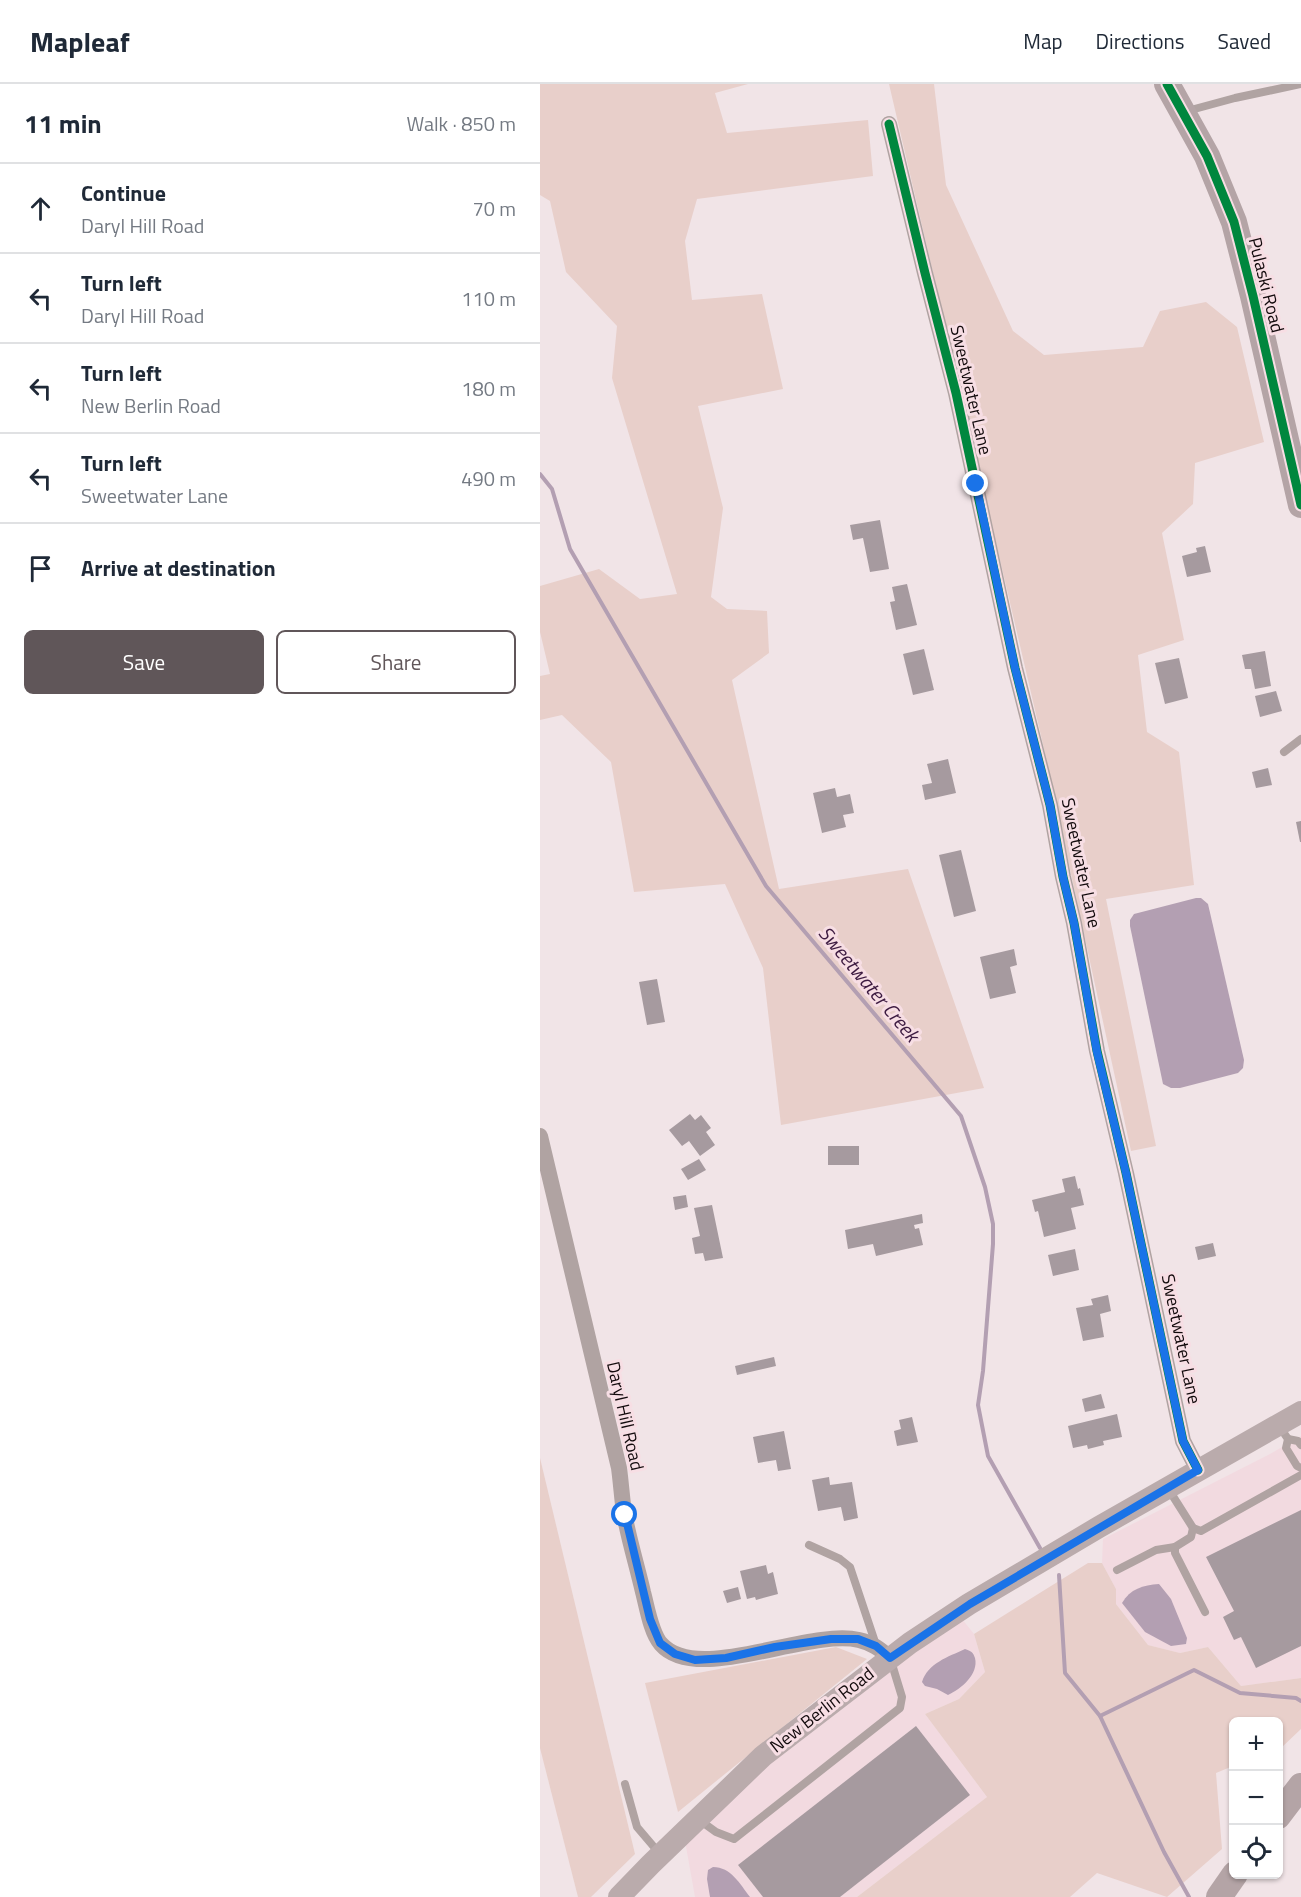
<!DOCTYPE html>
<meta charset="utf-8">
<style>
:root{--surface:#fff;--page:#f2f2f3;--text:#1f2937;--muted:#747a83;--line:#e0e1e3;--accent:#605659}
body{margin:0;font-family:"Titillium Web",sans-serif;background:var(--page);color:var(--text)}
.controls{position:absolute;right:18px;bottom:18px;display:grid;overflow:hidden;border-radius:9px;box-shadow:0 2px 4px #0004}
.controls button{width:54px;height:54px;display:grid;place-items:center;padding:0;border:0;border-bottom:2px solid var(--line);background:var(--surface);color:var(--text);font:30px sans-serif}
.stop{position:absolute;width:18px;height:18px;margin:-14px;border:4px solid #1a73e8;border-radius:50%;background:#fff}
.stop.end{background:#1a73e8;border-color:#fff;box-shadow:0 2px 6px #0008}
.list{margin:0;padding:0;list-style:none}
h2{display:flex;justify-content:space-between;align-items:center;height:78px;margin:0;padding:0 24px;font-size:26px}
h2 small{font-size:20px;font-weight:400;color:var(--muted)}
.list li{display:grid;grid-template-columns:39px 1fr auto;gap:18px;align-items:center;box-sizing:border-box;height:90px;padding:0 24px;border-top:2px solid var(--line)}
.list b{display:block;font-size:22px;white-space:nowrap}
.list p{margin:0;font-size:20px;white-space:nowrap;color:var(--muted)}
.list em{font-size:20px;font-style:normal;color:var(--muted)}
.actions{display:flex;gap:12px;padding:18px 24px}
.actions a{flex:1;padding:14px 0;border:2px solid var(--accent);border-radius:9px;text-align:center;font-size:21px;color:var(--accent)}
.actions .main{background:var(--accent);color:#fff}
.icon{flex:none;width:33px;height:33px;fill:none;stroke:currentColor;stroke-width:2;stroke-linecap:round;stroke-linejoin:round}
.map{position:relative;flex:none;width:761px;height:1813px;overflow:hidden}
header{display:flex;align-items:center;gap:36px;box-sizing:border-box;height:84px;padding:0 30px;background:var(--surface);border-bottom:2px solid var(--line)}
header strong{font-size:28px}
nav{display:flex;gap:33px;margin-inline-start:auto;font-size:21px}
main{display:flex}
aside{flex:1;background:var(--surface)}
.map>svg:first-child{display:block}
.built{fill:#f2dae0}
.green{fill:#e8cfca}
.water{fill:#b39fb2}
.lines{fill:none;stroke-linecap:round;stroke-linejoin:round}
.stream{stroke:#b39fb2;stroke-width:4}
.building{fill:#a69a9f}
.lane{stroke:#b0a3a2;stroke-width:8}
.street{stroke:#b0a3a2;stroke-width:16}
.secondary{stroke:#baabac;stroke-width:22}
.primary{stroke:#b4a4a6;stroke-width:26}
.cycleway-casing{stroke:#f7dee4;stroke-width:13}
.cycleway{stroke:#00873e;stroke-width:9}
.route{stroke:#1a73e8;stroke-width:8}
.labels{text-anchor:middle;stroke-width:6;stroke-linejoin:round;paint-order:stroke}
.street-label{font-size:18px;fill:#120a0c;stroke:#f7dee4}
.water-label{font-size:20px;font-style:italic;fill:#3d1b41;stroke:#f7dee4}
</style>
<header>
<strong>Mapleaf</strong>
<nav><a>Map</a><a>Directions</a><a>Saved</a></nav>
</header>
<main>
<aside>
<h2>11 min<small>Walk · 850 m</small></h2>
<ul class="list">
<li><svg class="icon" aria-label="ahead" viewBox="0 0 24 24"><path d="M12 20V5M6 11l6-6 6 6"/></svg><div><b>Continue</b><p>Daryl Hill Road</p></div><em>70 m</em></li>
<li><svg class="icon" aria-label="left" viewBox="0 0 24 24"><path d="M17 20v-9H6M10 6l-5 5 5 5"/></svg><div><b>Turn left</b><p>Daryl Hill Road</p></div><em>110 m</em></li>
<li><svg class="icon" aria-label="left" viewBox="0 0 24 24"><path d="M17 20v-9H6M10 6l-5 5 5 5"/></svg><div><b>Turn left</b><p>New Berlin Road</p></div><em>180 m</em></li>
<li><svg class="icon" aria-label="left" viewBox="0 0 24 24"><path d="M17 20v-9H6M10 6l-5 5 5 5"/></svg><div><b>Turn left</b><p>Sweetwater Lane</p></div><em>490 m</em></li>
<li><svg class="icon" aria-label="arrive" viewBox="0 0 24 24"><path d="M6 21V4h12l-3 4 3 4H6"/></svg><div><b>Arrive at destination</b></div></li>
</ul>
<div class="actions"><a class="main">Save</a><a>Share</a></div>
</aside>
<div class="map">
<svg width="761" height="1813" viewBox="0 0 761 1813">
<rect width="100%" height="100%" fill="#f1e4e7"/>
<g class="built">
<polygon points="761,1352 761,1594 701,1602 668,1563 640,1569 608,1561 576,1520 576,1505 562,1479 563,1455 730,1370"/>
<polygon points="422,1535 434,1550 445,1588 419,1615 385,1630 447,1713 317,1813 155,1813 145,1757 232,1676 290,1629"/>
</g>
<g class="green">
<polygon points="0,0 208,0 175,9 187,49 328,36 333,92 157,115 145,157 152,216 222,210 243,305 158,322 183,424 171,513 187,525 227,527 229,569 192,596 239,805 368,785 444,1004 241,1041 223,884 185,800 94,808 71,678 22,631 0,636 0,592 10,590 0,548 0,502 59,485 100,515 137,510 72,294 77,242 26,188 10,117 0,111"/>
<polygon points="349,0 394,0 406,101 473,247 504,271 603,263 620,227 666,218 697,243 724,358 655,379 653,420 622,449 644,556 598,571 607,648 639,668 654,801 566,815 616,1062 591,1067 502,656"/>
<polygon points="0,1374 95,1770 51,1813 38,1813 0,1664"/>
<polygon points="548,1479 562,1479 576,1505 576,1520 608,1561 640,1569 668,1563 701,1602 761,1594 761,1645 741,1664 739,1665 738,1638 694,1638 693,1682 676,1689 682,1765 627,1813 557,1789 530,1813 317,1813 447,1713 385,1630 419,1615 445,1588 434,1550"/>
<polygon points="296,1563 327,1575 138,1728 105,1599"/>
</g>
<g class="water">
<polygon points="656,814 661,814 668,820 704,976 703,984 698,989 640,1004 631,1004 623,1000 590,842 590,836 594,830"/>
<path d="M619 1500 631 1515 647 1554 646 1560 631 1562 605 1548 582 1519C590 1505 603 1501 619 1500Z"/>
<path d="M425 1565C431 1567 433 1568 435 1574 439 1590 421 1605 408 1611L397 1605 385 1602 382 1598C388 1579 408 1573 425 1565Z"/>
<path d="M173 1783C191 1783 200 1800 210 1813H170L167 1795 168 1786Z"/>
</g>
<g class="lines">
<g class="stream">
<polyline points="0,390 12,405 30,465 226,802 421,1032 445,1103 453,1140 453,1160 443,1287 438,1321 448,1372 500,1464"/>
<polyline points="519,1491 525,1589 560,1632 654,1586 700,1609 756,1614 761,1617"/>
<polyline points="560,1632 624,1768 649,1813"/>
</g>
</g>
<g class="building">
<polygon points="340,436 349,485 330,488 323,454 313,456 310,441"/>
<polygon points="665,462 671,488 647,493 642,472 657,468 656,464"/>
<polygon points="367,500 377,541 356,546 350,518 355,517 352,503"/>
<polygon points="384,565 394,606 373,611 363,570"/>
<polygon points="725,567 731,602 715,605 711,585 705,585 702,571"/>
<polygon points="639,574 648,614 625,620 615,579"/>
<polygon points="736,607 742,627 720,633 715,612"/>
<polygon points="408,675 416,709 385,716 382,701 392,699 387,680"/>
<polygon points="728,684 732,701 716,704 712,688"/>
<polygon points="295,704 297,713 310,710 314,729 303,731 306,743 282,749 273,709"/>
<polygon points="761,737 761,758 760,758 756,738"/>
<polygon points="421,766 436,827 414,833 399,771"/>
<polygon points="474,865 477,881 470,883 476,909 450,915 440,873"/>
<polygon points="117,895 125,938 107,941 99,898"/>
<polygon points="150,1030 155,1036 161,1031 171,1044 166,1048 175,1061 160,1072 149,1057 142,1062 129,1046"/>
<rect x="288" y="1062" width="31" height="19"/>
<polygon points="159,1075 166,1086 148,1096 141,1085"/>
<polygon points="535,1092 538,1105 540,1104 544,1121 531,1124 536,1145 504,1153 498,1127 495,1128 492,1116 525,1108 522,1095"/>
<polygon points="146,1111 148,1123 135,1126 133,1113"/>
<polygon points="172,1121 183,1174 165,1177 163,1169 155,1170 152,1154 160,1152 154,1124"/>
<polygon points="382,1130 383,1139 374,1141 375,1145 379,1144 383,1161 336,1172 333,1160 308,1165 305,1146"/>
<polygon points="673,1159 676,1172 658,1176 655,1163"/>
<polygon points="535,1165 539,1186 513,1192 508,1171"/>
<polygon points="568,1211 571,1227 560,1230 564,1253 543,1257 536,1224 553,1221 551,1215"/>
<polygon points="234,1273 236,1282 197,1291 195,1282"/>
<polygon points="561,1310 565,1324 545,1328 542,1315"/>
<polygon points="577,1330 582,1353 563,1357 564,1361 548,1365 547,1361 533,1364 528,1342"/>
<polygon points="372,1333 378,1358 357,1362 354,1347 361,1345 359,1336"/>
<polygon points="244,1347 251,1385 238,1387 236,1376 218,1379 213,1353"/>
<polygon points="289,1393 290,1401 312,1398 318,1434 304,1437 301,1423 278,1427 272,1396"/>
<polygon points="761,1426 761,1562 716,1584 701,1553 694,1556 683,1533 694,1527 666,1473"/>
<polygon points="226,1481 228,1490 233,1488 238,1510 216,1516 215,1513 207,1515 200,1487"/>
<polygon points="198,1503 201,1515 187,1519 183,1507"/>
<polygon points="376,1642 430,1711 300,1813 223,1813 198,1781"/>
</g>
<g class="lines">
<g class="lane">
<polyline points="647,27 695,14 761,0"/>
<polyline points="744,668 761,655"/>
<polyline points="739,1342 748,1355 746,1364 757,1382 761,1384"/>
<polyline points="748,1355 758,1357 761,1361"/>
<polyline points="629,1406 653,1444 661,1447 761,1391"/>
<polyline points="653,1444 651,1453 635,1463 635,1469 665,1528"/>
<polyline points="269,1461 300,1475 310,1483 336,1561"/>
<polyline points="577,1486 616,1466 635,1463"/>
<polyline points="85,1700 97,1743 120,1770"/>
<polyline points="158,1735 176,1748 194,1755 360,1624 362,1613 351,1577"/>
</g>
<g class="street">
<polyline points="349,40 385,189 416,309 475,584 510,721 523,793 534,839 557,967 586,1089 643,1357 658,1386"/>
<path d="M0 1052 79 1384C81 1399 82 1414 84 1429 89 1456 97 1482 103 1508 107 1523 111 1549 121 1560 157 1601 268 1544 319 1556 332 1559 340 1565 350 1574"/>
</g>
<polyline class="secondary" points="79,1813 111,1780 223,1672 370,1559 429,1520 559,1443 761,1328"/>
<g class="primary">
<polyline points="627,0 667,72 694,138 713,212 761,421"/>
<polyline points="738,1732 761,1702"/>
<polyline points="679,1813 695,1790"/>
</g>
<defs>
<g id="cycleway">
<polyline points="627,0 667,72 694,138 713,212 761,421"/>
<polyline points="349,40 385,189 416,309 475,584 510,721 523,793 534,839 557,967 586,1089 643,1357 658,1386"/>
</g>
</defs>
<use href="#cycleway" class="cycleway-casing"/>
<use href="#cycleway" class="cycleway"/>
</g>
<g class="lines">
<polyline class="route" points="85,1431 110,1535 120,1559 135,1570 155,1576 186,1574 235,1563 291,1555 318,1555 336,1562 350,1574 430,1520 658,1386 643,1357 586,1089 557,968 534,839 523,793 510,721 475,584 436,400"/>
</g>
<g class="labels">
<g class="street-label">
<text transform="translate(726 201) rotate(76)" y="6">Pulaski Road</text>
<text transform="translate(431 306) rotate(77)" y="6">Sweetwater Lane</text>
<text transform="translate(541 779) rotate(78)" y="6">Sweetwater Lane</text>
<text transform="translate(641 1255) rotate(78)" y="6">Sweetwater Lane</text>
<text transform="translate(85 1332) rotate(77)" y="6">Daryl Hill Road</text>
<text transform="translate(282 1626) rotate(-38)" y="6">New Berlin Road</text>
</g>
<g class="water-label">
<text transform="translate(329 900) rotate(50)" y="7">Sweetwater Creek</text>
</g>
</g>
</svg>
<div class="controls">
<button>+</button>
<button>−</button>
<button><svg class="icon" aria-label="locate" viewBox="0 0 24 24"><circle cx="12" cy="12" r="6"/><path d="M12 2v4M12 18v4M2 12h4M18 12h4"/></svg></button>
</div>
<div class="stop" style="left:85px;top:1431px"></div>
<div class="stop end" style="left:436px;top:400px"></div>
</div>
</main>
